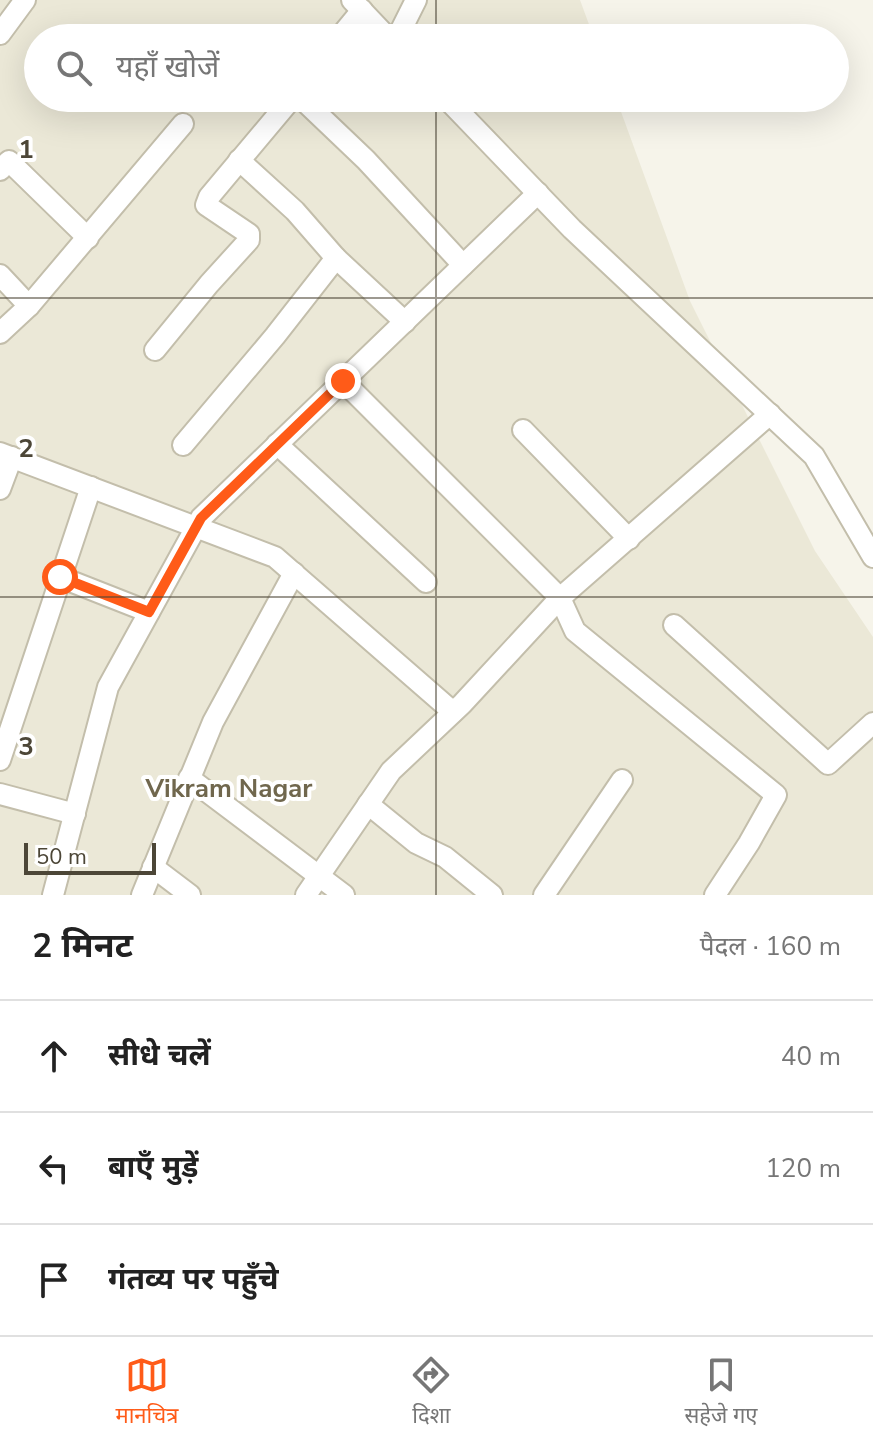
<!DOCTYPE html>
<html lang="hi">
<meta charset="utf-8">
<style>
:root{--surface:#fff;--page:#f2f2f2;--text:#222;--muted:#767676;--line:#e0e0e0;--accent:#ff5b18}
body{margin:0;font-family:"Nunito Sans","Noto Sans Devanagari",sans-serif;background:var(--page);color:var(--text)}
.scale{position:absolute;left:24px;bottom:20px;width:132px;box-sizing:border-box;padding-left:8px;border:4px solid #4c4637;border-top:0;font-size:22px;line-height:28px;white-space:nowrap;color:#4c4637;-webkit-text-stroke:6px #fff;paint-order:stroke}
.stop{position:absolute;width:24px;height:24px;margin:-18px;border:6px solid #ff5b18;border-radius:50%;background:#fff}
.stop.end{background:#ff5b18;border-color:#fff;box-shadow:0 2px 8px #0008}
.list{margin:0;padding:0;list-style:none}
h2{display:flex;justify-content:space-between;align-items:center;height:104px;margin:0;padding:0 32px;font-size:34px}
h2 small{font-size:26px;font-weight:400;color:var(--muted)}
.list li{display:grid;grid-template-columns:52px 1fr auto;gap:24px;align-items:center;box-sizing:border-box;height:112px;padding:0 32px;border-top:2px solid var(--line)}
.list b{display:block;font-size:30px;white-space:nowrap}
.list em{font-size:26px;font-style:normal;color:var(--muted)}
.icon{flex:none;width:44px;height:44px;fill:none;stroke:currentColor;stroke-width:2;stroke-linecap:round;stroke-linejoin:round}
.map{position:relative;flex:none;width:873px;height:895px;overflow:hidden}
.search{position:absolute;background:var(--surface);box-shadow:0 8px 32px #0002;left:24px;right:24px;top:24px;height:88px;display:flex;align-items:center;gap:20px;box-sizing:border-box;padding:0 28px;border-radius:44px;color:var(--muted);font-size:30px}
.sheet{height:440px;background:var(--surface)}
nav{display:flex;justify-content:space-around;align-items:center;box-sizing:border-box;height:112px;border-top:2px solid var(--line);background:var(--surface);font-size:22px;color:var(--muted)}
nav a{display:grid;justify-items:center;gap:4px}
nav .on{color:var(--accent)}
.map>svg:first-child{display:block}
.residential{fill:#ebe8d7}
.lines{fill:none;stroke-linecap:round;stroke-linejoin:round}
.street-casing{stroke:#c3beab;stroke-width:24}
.street{stroke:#fff;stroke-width:20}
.route{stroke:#ff5b18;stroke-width:10}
.grid{fill:none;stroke:#4c4637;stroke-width:2;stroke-opacity:0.55}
.labels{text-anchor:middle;stroke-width:8;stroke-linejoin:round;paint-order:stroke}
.quarter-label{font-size:26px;font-weight:bold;fill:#70674d;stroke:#fff}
.grid-label{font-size:26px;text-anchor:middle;font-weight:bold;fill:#4c4637;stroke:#fff;stroke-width:8;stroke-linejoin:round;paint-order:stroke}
</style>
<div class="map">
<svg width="873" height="895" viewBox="0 0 873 895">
<rect width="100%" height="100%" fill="#f6f4ea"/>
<polygon class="residential" points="0,0 580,0 594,38 38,38 38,98 616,98 690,301 815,551 873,637 873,895 0,895"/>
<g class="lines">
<defs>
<g id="street">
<polyline points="352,0 388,38"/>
<polyline points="0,34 25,0"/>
<polyline points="339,38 362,10"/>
<polyline points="397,38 416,0"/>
<polyline points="301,98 366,160 463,265"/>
<polyline points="446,98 572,229 814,456 873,557"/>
<polyline points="239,160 295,211 336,258 405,322"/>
<polyline points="0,170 9,161 88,238"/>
<polyline points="0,275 29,306"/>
<polyline points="0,333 29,306 183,124"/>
<polyline points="155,350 209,284 249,240 249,234 206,205 209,197 292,98"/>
<polyline points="343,381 560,598 575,631 776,795 749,843 715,895"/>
<polyline points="523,430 629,539"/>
<polyline points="277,444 426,582"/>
<polyline points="183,445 275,336 336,258"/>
<polyline points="0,453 275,557 453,712"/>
<polyline points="0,489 12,457"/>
<polyline points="60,577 149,612"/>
<polyline points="674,625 828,764 873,723"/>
<polyline points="0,760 91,487"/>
<polyline points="189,778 344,895"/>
<polyline points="0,794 75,814"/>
<polyline points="368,804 416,843 445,857 492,895"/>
<polyline points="153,867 190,895"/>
<polyline points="53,895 108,687 201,518 538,193"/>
<polyline points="142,895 213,722 294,573"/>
<polyline points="306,895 391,771 462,704 560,598 770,414"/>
<polyline points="544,895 622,780"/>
</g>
</defs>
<use href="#street" class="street-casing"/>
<use href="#street" class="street"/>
</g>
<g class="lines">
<polyline class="route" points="60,577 149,612 201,518 343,381"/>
</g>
<path class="grid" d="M436 0V38M436 98V895M0 298H873M0 597H873"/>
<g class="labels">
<g class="quarter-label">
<text x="229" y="797">Vikram Nagar</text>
</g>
</g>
<g class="grid-label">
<text x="26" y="158">1</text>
<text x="26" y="457">2</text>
<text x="26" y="755">3</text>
</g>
</svg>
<div class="scale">50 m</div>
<div class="stop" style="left:60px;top:577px"></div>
<div class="stop end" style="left:343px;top:381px"></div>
<div class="search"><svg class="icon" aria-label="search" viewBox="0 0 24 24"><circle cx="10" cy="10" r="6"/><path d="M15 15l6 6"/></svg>यहाँ खोजें</div>
</div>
<section class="sheet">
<h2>2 मिनट<small>पैदल · 160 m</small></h2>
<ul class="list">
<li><svg class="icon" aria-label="ahead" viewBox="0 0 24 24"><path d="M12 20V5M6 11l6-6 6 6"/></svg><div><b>सीधे चलें</b></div><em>40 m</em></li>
<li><svg class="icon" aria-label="left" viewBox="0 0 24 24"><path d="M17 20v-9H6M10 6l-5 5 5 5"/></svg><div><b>बाएँ मुड़ें</b></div><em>120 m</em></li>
<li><svg class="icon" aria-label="arrive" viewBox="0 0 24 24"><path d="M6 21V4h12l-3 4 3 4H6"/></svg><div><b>गंतव्य पर पहुँचे</b></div></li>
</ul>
</section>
<nav>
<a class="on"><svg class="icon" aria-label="map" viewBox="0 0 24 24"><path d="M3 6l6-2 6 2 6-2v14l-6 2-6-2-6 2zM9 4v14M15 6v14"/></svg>मानचित्र</a>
<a><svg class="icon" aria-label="directions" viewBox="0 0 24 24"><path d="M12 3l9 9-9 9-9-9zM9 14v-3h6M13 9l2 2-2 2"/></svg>दिशा</a>
<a><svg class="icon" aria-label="saved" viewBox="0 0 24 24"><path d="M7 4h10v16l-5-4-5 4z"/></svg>सहेजे गए</a>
</nav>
